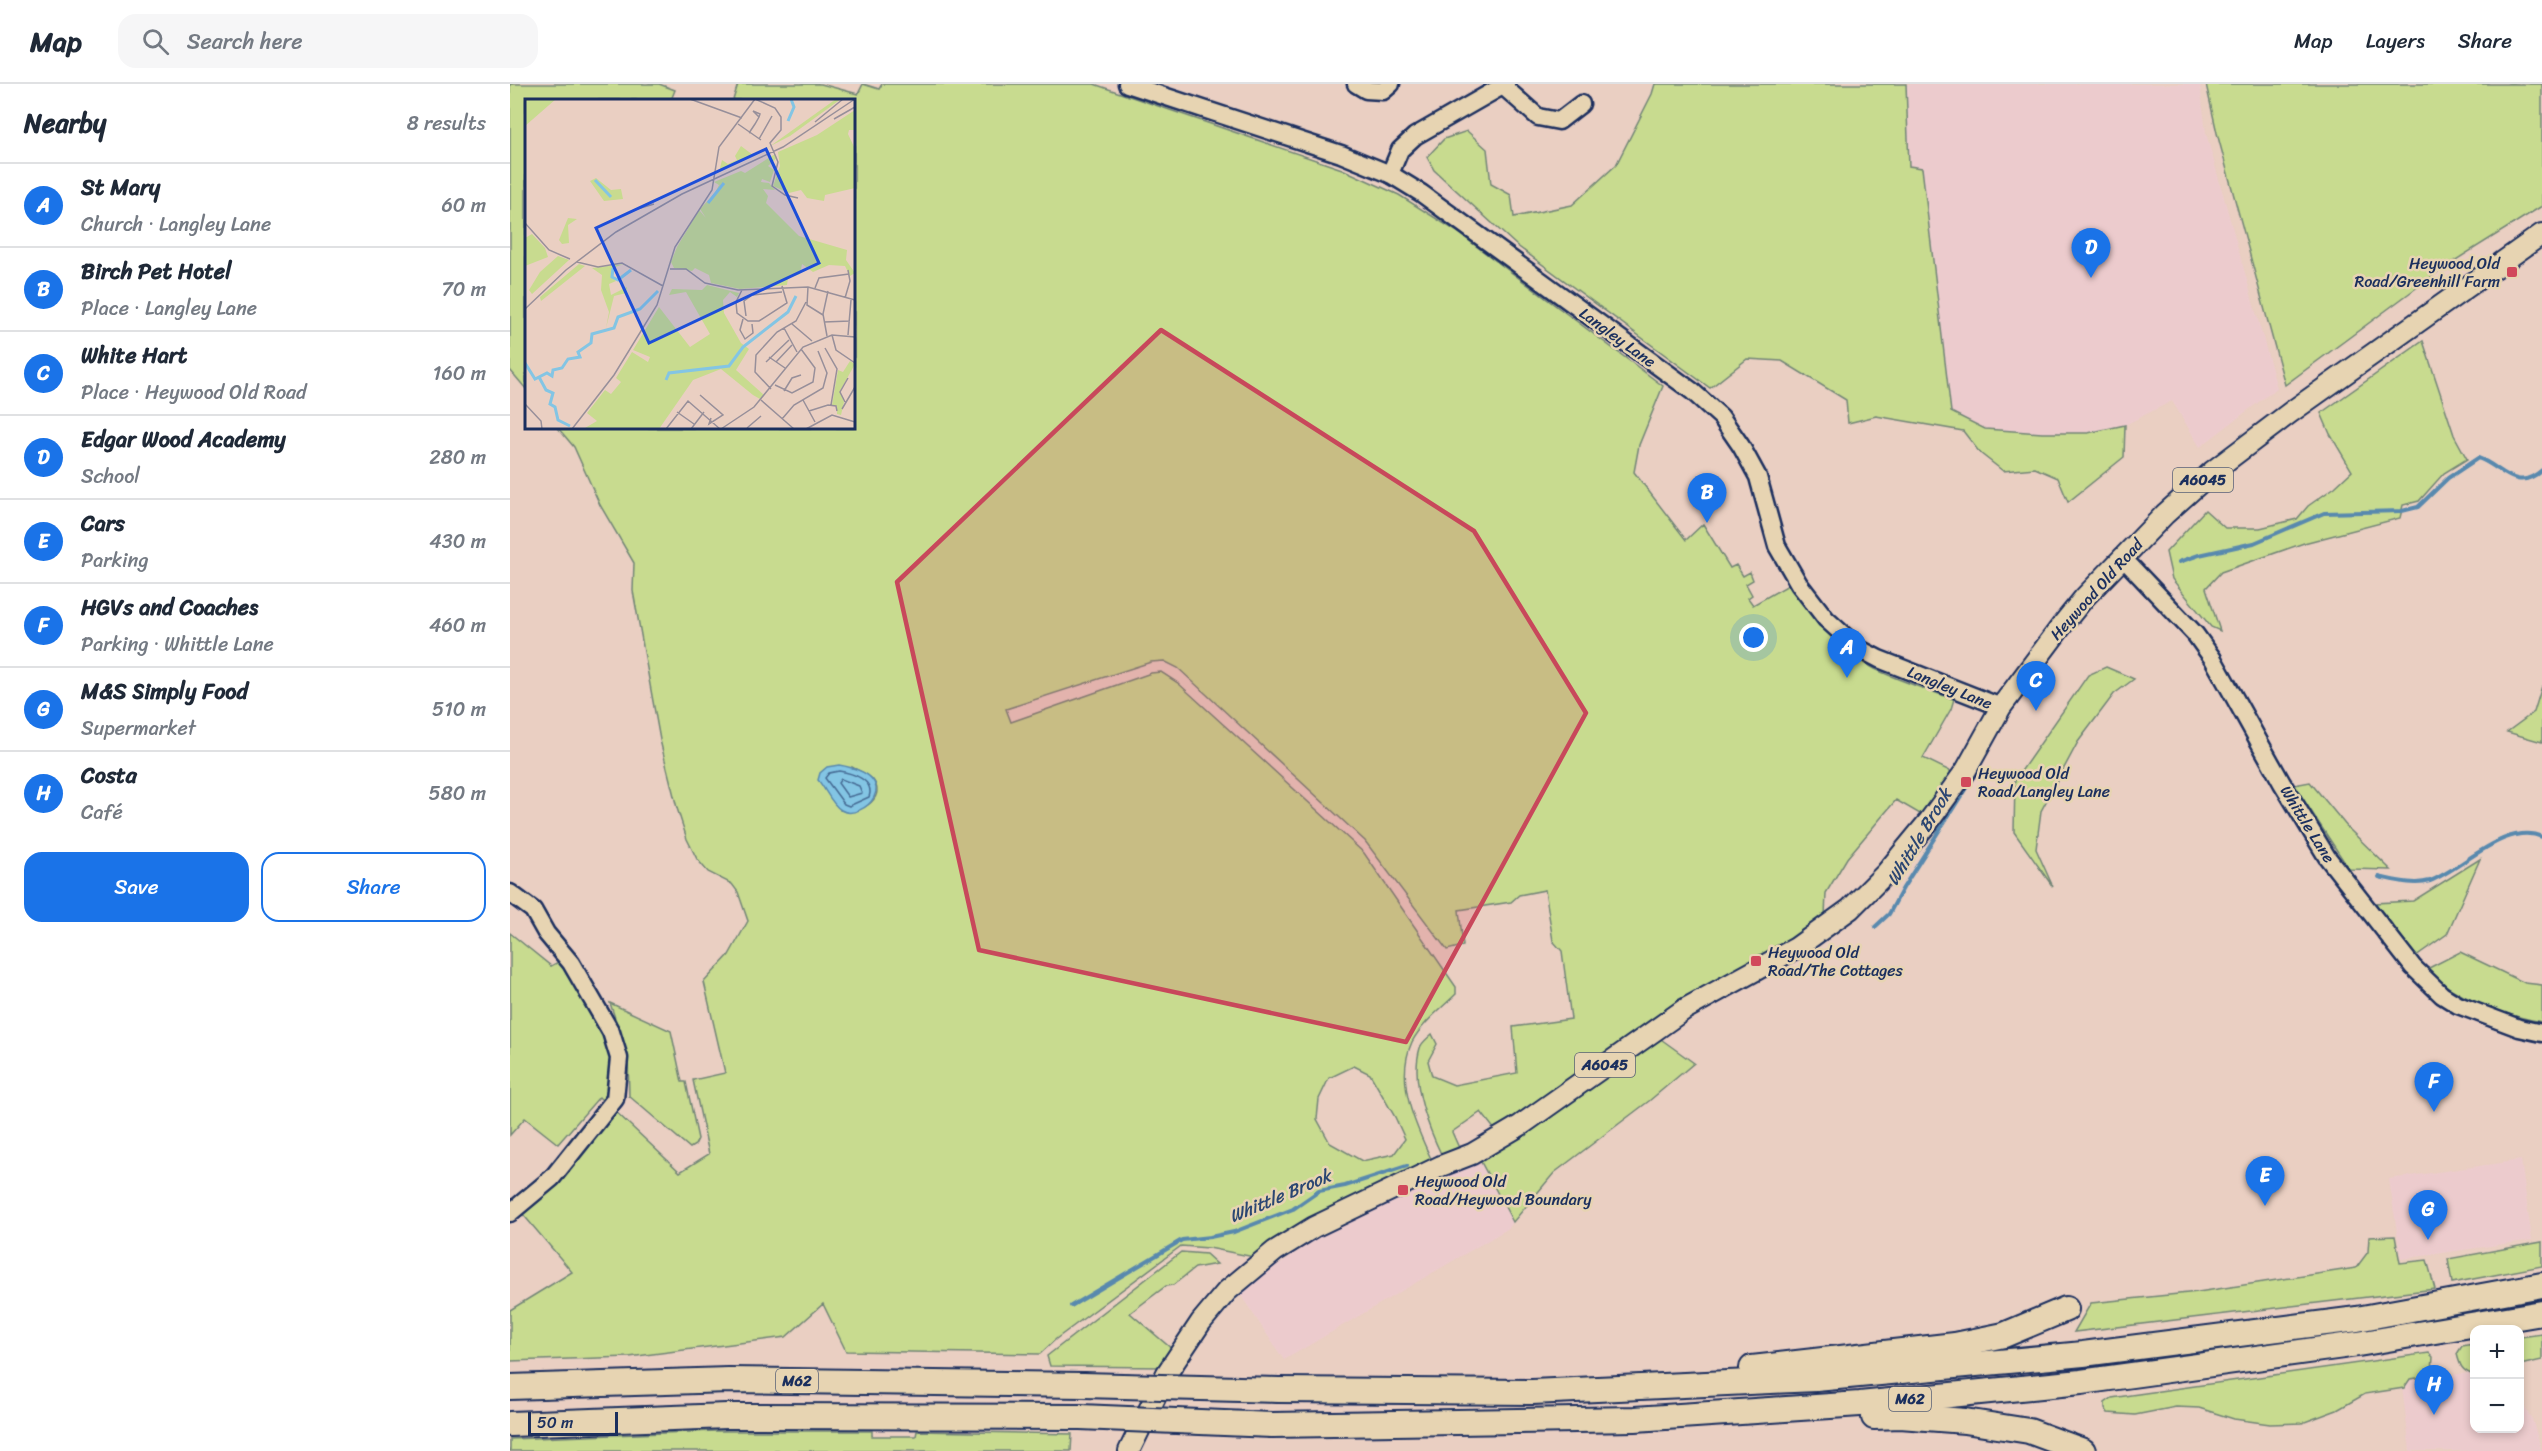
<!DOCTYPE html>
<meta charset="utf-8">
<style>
:root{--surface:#fff;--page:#f6f6f7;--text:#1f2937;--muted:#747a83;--line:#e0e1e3;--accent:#1a73e8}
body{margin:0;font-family:Sriracha,sans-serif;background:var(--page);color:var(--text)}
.controls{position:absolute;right:18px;bottom:18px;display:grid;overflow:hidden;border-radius:12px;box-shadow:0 3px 9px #0003}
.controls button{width:54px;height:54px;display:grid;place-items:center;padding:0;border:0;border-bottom:2px solid var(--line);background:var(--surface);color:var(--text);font:30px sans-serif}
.scale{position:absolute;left:18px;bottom:15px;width:90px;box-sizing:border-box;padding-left:6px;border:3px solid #1b2f5e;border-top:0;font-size:16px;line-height:21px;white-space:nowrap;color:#1b2f5e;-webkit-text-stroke:4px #e7d4b2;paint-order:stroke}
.you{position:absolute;left:1244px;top:554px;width:21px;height:21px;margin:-15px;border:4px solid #fff;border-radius:50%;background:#1a73e8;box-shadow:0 0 0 9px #1a73e833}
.badge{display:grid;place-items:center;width:39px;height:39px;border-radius:50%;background:var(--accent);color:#fff;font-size:20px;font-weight:700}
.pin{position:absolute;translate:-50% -50px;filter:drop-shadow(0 2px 3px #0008)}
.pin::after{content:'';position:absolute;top:32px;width:21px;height:18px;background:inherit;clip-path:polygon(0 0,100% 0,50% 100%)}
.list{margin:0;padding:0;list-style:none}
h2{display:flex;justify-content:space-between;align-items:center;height:78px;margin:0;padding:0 24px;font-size:26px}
h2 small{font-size:20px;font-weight:400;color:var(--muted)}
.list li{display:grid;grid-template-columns:39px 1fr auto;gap:18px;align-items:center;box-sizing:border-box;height:84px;padding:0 24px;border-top:2px solid var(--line)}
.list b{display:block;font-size:22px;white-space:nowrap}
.list p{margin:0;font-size:20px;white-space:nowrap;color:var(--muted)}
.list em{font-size:20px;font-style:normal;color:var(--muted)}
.actions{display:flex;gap:12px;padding:18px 24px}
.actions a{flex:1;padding:14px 0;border:2px solid var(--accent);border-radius:18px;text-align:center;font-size:21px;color:var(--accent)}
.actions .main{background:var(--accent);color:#fff}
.icon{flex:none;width:33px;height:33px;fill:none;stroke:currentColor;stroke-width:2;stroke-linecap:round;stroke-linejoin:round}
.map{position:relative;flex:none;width:2032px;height:1367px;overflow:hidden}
header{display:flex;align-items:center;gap:36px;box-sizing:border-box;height:84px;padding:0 30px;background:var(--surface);border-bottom:2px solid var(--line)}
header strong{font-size:28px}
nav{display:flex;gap:33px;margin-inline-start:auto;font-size:21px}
.search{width:420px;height:54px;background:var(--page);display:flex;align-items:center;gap:15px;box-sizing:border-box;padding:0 21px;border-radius:18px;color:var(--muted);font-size:22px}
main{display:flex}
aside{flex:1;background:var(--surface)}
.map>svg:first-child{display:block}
.built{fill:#eccbcd}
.green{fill:#c8db8f;stroke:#728576;stroke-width:1.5;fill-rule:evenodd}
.water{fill:#83c5e4;stroke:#5989ae;stroke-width:1.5}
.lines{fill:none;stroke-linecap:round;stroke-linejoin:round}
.shore{stroke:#456b94;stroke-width:1.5}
.stream{stroke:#5989ae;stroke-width:4}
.minor-casing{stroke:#1b2f5e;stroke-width:21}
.major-casing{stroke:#1b2f5e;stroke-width:24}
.highway-casing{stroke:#1b2f5e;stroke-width:28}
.minor{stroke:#e7d4b2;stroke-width:16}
.major{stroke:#e7d4b2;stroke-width:20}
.highway{stroke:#e7d4b2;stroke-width:24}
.highway-bridge-casing{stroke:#1b2f5e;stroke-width:28;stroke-linecap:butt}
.highway-bridge{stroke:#e7d4b2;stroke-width:24}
.marked{fill:#c8485b;fill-opacity:0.2;stroke:#c8485b;stroke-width:4.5;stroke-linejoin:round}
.poi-dot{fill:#d1495b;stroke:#e7d4b2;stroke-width:2}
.labels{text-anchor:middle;stroke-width:5;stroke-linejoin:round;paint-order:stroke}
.shield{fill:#e7d4b2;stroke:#586077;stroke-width:1.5}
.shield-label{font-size:15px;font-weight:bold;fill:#1b2f5e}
.poi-label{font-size:16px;fill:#1b2f5e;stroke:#e7d4b2;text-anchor:start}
.street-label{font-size:16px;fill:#1b2f5e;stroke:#e7d4b2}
.water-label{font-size:18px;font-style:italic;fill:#2b4672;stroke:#e7d4b2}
.inset-river{fill:none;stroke:#83c5e4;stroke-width:3}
.inset-road{fill:none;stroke:#978f9a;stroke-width:1.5}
.view{fill:#1d4ed8;fill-opacity:0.15;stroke:#1d4ed8;stroke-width:3}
.inset-edge{fill:none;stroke:#1b2f5e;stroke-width:3}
</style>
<header>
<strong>Map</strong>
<div class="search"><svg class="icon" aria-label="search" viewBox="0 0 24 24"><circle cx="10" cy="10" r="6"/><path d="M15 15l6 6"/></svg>Search here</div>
<nav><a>Map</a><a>Layers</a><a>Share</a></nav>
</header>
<main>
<aside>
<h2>Nearby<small>8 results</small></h2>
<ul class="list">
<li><span class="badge">A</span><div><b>St Mary</b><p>Church · Langley Lane</p></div><em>60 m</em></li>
<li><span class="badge">B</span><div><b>Birch Pet Hotel</b><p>Place · Langley Lane</p></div><em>70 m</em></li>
<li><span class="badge">C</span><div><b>White Hart</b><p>Place · Heywood Old Road</p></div><em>160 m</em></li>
<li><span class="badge">D</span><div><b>Edgar Wood Academy</b><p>School</p></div><em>280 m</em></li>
<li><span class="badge">E</span><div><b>Cars</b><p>Parking</p></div><em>430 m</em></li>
<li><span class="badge">F</span><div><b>HGVs and Coaches</b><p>Parking · Whittle Lane</p></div><em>460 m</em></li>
<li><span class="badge">G</span><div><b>M&amp;S Simply Food</b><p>Supermarket</p></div><em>510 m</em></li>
<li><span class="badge">H</span><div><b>Costa</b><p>Café</p></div><em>580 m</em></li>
</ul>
<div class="actions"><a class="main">Save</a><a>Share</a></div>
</aside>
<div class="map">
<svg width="2032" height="1367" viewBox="0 0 2032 1367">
<rect width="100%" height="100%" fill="#eacfc2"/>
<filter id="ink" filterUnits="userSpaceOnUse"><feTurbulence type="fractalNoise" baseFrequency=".0167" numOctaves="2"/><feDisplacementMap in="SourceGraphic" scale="12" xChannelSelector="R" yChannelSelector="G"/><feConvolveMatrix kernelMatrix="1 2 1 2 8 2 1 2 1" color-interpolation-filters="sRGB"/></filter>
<g filter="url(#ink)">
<g class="built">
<polygon points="1396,0 1690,0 1696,49 1767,304 1690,363 1662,317 1615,341 1578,349 1532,349 1475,345 1441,328 1412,84 1399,83"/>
<polygon points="2011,1076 2022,1156 1891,1175 1879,1095"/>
<polygon points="971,1078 1003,1138 999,1144 774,1276 728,1207 840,1133 900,1105"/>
<polygon points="1964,1289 1964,1344 2010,1344 2010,1317 2022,1335 2032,1367 1900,1367 1891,1294"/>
</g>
<g class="green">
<polygon points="0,0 149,0 165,6 161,16 16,16 16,305 0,286"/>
<path d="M228 0H311L348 10 353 0 369 5 372 0H584L832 85 889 111 946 147 1153 302 1129 361 1124 388 1176 456 1193 440 1220 484 1226 481 1233 492 1240 488 1243 496 1236 500 1242 511 1238 514 1243 521 1280 500C1301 533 1329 567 1365 585 1390 597 1417 606 1444 615L1441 625 1413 674 1444 689 1410 730 1386 716 1337 774 1316 809 1315 832 1276 860 1169 918 985 1046 971 1028 942 1048 949 1064 932 1072C918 1043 900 997 910 964 911 959 918 954 922 950L927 960 918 977 922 992 944 1001 1007 989 1003 943 1061 935 1052 867 1043 857 1035 806 1009 811 1001 818 949 826 953 862 937 866 855 757 668 584 654 577 641 578 496 625 501 638 641 589 651 588 668 599 854 769 946 903V910C932 924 911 940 902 958 884 997 906 1043 923 1079L744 1173 699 1164 671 1162 546 1255 530 1270 336 1267 313 1220 276 1253 119 1273 0 1277V1226L62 1188 11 1128 104 1026 170 1088 199 1070 183 996 215 989 194 898 219 871 238 837 228 808 222 800 198 788 187 775 177 755 167 724 150 656 123 507 124 479 90 421 64 363 48 344H344V16H223ZM342 683C349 687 358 690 363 696 378 716 347 731 330 726ZM844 982 860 990 885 1033 895 1055 884 1070 852 1077 820 1059 807 1035 809 1015 819 994Z"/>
<polygon points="1145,0 1396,0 1399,82 1412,84 1441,328 1475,345 1532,349 1578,349 1615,341 1614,373 1558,418 1548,394 1525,384 1493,387 1470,369 1453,347 1366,332 1338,339 1336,316 1272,277 1237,275 1200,304 1006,161 924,86 917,73 934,55 957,47 977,65 981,100 1001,111 1004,133 1062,121 1106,81 1142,10"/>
<polygon points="1696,0 2032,0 2032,122 1936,182 1775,301 1707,49"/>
<polygon points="1913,257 1944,351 1957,375 1934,389 1909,417 1893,421 1890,434 1794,459 1711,488 1696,504 1710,547 1701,543 1662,495 1656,468 1695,426 1715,444 1750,444 1787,435 1798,422 1825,403 1842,387 1820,350 1811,329"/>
<polygon points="1596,583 1624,595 1604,610 1568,658 1531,727 1526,765 1543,803 1504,748 1505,696 1578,591"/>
<polygon points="2032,602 2032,658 1997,648 2024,628"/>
<polygon points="1800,698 1838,744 1881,786 1839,785 1784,701"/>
<polygon points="1970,775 1937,850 1906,872 1865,819 1903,817"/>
<polygon points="0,849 41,882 52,876 84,930 101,968 101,1000 96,1020 89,1013 48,1060 15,1034 0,1051"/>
<path d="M1950 868 2015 899 2032 901V938C1988 930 1949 915 1915 886Z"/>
<polygon points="100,919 161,947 172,998 176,998 188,1055 185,1061 180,1064 119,1012 118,973"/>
<polygon points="1148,953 1184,979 1139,1017 1044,1089 1003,1138 971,1078"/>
<polygon points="1885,1152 1890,1179 1917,1176 1925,1205 1564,1248 1581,1219 1688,1208 1846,1184 1858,1168 1859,1153"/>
<polygon points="2032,1158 2032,1182 1942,1199 1938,1175"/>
<polygon points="671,1168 696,1170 707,1180 685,1184 663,1201 656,1202 620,1229 663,1266 655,1283 540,1282 537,1272"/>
<polygon points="2032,1250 2032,1276 2010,1281 2010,1253"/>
<path d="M1964 1260V1291C1952 1287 1950 1282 1947 1270L1952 1262Z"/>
<polygon points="1919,1269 1923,1273 1922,1288 1914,1293 1900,1295 1894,1304 1855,1310 1827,1326 1792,1339 1760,1340 1724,1335 1689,1324 1666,1323 1625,1331 1598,1329 1595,1324 1595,1319 1602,1314 1621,1311"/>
<polygon points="205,1347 362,1347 362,1352 406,1352 407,1347 562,1350 561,1367 0,1367 0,1355"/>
</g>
<path class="water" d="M329 681C399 693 352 739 331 726 322 721 315 704 308 696L310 689 317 683Z"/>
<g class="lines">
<g class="shore">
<path d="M329 687C342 689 365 696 359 713L339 722 334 720 315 694 319 689Z"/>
<polygon points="331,695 349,702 352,709 338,713 328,699"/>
</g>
<g class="stream">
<path d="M1669 478 1689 471 1744 459 1814 429 1892 427 1908 423 1938 394 1968 374C1992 382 2005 410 2032 386"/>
<path d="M1869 793C1884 796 1904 802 1920 797 1953 785 1995 737 2032 753"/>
<polyline points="1365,843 1379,830 1393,804 1461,696"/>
<polyline points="561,1222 672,1156 700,1153 724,1148 783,1125 809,1107 835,1102 897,1082"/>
</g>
<defs>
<g id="minor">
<polyline points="617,0 831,70 880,90 911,109 1182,307 1211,333 1231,362 1248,393 1267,462 1289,500 1316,535 1348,564 1369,575 1491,623"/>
<polyline points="846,0 856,6 873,7 881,0"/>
<polyline points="994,3 1028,33 1049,37 1071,20"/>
<polyline points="880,90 890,66 905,52 996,0"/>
<polyline points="1612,473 1685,550 1703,575 1772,699 1817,773 1903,883 1932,911 1948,921 2009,944 2032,949"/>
<polyline points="0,809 23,826 36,849 61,879 101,948 109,974 105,1015 42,1094 0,1129"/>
</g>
<polyline id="major" points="619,1367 657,1289 691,1238 717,1207 765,1167 804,1143 931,1082 962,1070 1011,1041 1175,925 1286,864 1340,825 1376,789 1419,737 1456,686 1491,623 1553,540 1574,514 1655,430 1703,387 1781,328 2032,150"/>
<g id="highway">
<polyline points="1242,1284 1445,1261 1494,1251 1556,1225"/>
<polyline points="0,1303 218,1296 573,1301"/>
<polyline points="769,1306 1022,1308 1306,1295 1573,1270 1847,1235 2032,1201"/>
<polyline points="1364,1333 1390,1332 1455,1337 1519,1347 1573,1367"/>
<polyline points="0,1340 217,1332 570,1333"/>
<polyline points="762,1341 1125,1335 1350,1320 1571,1298 1848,1260 2032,1229"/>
</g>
</defs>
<use href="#minor" class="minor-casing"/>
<use href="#major" class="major-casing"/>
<use href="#highway" class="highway-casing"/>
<use href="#minor" class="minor"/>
<use href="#major" class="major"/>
<use href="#highway" class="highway"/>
<defs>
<g id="highway-bridge">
<polyline points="573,1301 769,1306"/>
<polyline points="570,1333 762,1341"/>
</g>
</defs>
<use href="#highway-bridge" class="highway-bridge-casing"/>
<use href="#highway-bridge" class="highway-bridge"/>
</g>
</g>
<path class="marked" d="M651 246 964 447 1076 629 896 958 469 866 387 498Z"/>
<g class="poi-dot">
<rect x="1996" y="182" width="12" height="12" rx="3"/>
<rect x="1450" y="692" width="12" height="12" rx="3"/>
<rect x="1240" y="871" width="12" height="12" rx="3"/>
<rect x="887" y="1100" width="12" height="12" rx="3"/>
</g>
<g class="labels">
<g class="shield">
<rect x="1663" y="384" width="60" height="24" rx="4.5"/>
<rect x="1065" y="969" width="60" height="24" rx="4.5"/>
<rect x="266" y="1285" width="42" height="24" rx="4.5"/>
<rect x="1379" y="1303" width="42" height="24" rx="4.5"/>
</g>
<g class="shield-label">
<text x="1693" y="401">A6045</text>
<text x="1095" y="986">A6045</text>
<text x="287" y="1302">M62</text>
<text x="1400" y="1320">M62</text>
</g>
<g class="poi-label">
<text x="1990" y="185" text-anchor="end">Heywood Old<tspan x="1990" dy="18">Road/Greenhill Farm</tspan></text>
<text x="1468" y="695">Heywood Old<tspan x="1468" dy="18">Road/Langley Lane</tspan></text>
<text x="1258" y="874">Heywood Old<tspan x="1258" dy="18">Road/The Cottages</tspan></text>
<text x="905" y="1103">Heywood Old<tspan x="905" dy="18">Road/Heywood Boundary</tspan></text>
</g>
<g class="street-label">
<text transform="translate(1108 253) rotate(36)" y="6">Langley Lane</text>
<text transform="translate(1586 505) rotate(-48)" y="6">Heywood Old Road</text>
<text transform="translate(1440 603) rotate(22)" y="6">Langley Lane</text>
<text transform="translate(1798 740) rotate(58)" y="6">Whittle Lane</text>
</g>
<g class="water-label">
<text transform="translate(1409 753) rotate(-59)" y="6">Whittle Brook</text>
<text transform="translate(770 1112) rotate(-23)" y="6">Whittle Brook</text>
</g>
</g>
<g transform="translate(15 15)">
<rect width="330" height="330" fill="#eacfc2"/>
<path d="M0 0H31L0 27ZM311 0H316L265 37 194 73 197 61 203 65 212 61 210 57 216 47 228 56 244 48ZM330 11V31H324L323 35 330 50V89L300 96 299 102 282 99 276 91 264 94 248 87 255 67 253 53 292 36ZM250 55 252 59 243 67 249 71 245 83 237 80 236 83 244 84 250 91 238 90 243 97 241 104 274 137 322 151 321 161 330 174 325 177 320 167 304 166 288 173 277 165 275 175 263 179 262 186 215 190 186 184 184 176 170 169 167 172 149 169 146 163 152 148 174 111 181 119 175 110 190 94 194 86 189 83 216 72 220 74ZM71 79 86 91 96 90 98 100 79 102 65 82ZM43 119 52 120 43 126 44 144 37 145 34 141ZM7 135 20 149 23 158 0 167V139ZM33 157 44 161 7 195 4 191 15 173ZM54 165 60 167 16 202 15 198ZM99 165 87 169 86 178 91 182 84 185 86 196 102 188 101 194 89 197 81 229 84 213 76 191 77 176 67 169ZM182 186 214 194 212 198 205 193 198 201 199 214 216 244 224 250 211 271 239 296 235 300 228 296 196 270 168 281 134 330 60 329 72 322 62 314 80 291 86 295 96 283 91 279 107 253 123 263 125 258 108 251 134 208 165 248 185 235 161 193 144 196 147 190 177 191ZM325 262 330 265 315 292 319 303 316 316 312 315V307L307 306 313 271 318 273Z" fill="#c8db8f"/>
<path class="inset-river" d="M263 22 269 8 266 0M70 81 86 98M183 104 199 84M88 169 87 178 93 181 106 171M0 264 10 280 22 274 27 277 28 271 37 269 43 260 55 258 53 253 66 244 67 235 89 229 93 218 115 210 133 192M14 278 21 291 28 294 25 305 30 308 33 321 45 327M141 281 144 274 204 267 218 248 263 213 271 197"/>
<path class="inset-road" d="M165 0 217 19M230 0 250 9 256 18V31L245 44 253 63 247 87 260 96 273 99M309 20 330 8M290 23 318 0M213 25 236 41M224 34 230 25 234 18 235 15 228 12 234 18M234 40 247 17M109 111 129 105M0 124 24 151 45 160M52 163 73 168 97 164 138 187M145 170H161L180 184 213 191 283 188 330 201M283 188 282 206 298 216M290 189 294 179 324 175M217 191 211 203 212 214 223 222H234L262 204 257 187M228 196 257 193M320 199 325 182 323 171M0 210 41 171 91 133 157 95 258 48 330 0M221 217 219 202 226 197M218 220 215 231 220 240 228 234 227 225M299 223 325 222M267 225 287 242M259 229 272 253M307 236 311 251 330 264M323 236 326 201M302 237 298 215 303 192M300 249 312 270 306 306M244 258 260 269M241 263 264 241M251 263 267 246M250 286 267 294 288 283 290 269 276 250M246 290 230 273 231 256 252 233 271 222 281 203M259 292 267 279 276 276M175 296 198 316 184 325 186 319M236 301 269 330M278 301 290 323M320 303 315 293 323 279M0 305 16 322 17 330M317 310 330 288M284 312 303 306 311 307 312 312M152 313 169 325M257 320 269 306 298 289 302 274 293 252M222 329 236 317M47 330 89 276 132 206 150 148 187 91 194 48 230 0M141 330 163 302 195 330M166 330 179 313M196 330 229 308 278 248 307 236 330 238M281 330 307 316 330 323"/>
<path class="view" d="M241 50 294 164 124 244 71 129Z"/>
<rect width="330" height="330" class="inset-edge"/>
</g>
</svg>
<div class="controls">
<button>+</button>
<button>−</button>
</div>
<div class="scale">50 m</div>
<div class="you"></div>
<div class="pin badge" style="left:1337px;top:594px">A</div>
<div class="pin badge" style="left:1197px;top:439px">B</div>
<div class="pin badge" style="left:1526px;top:627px">C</div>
<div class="pin badge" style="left:1581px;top:194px">D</div>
<div class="pin badge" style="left:1755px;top:1122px">E</div>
<div class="pin badge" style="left:1924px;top:1028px">F</div>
<div class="pin badge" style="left:1918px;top:1156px">G</div>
<div class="pin badge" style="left:1924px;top:1331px">H</div>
</div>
</main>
